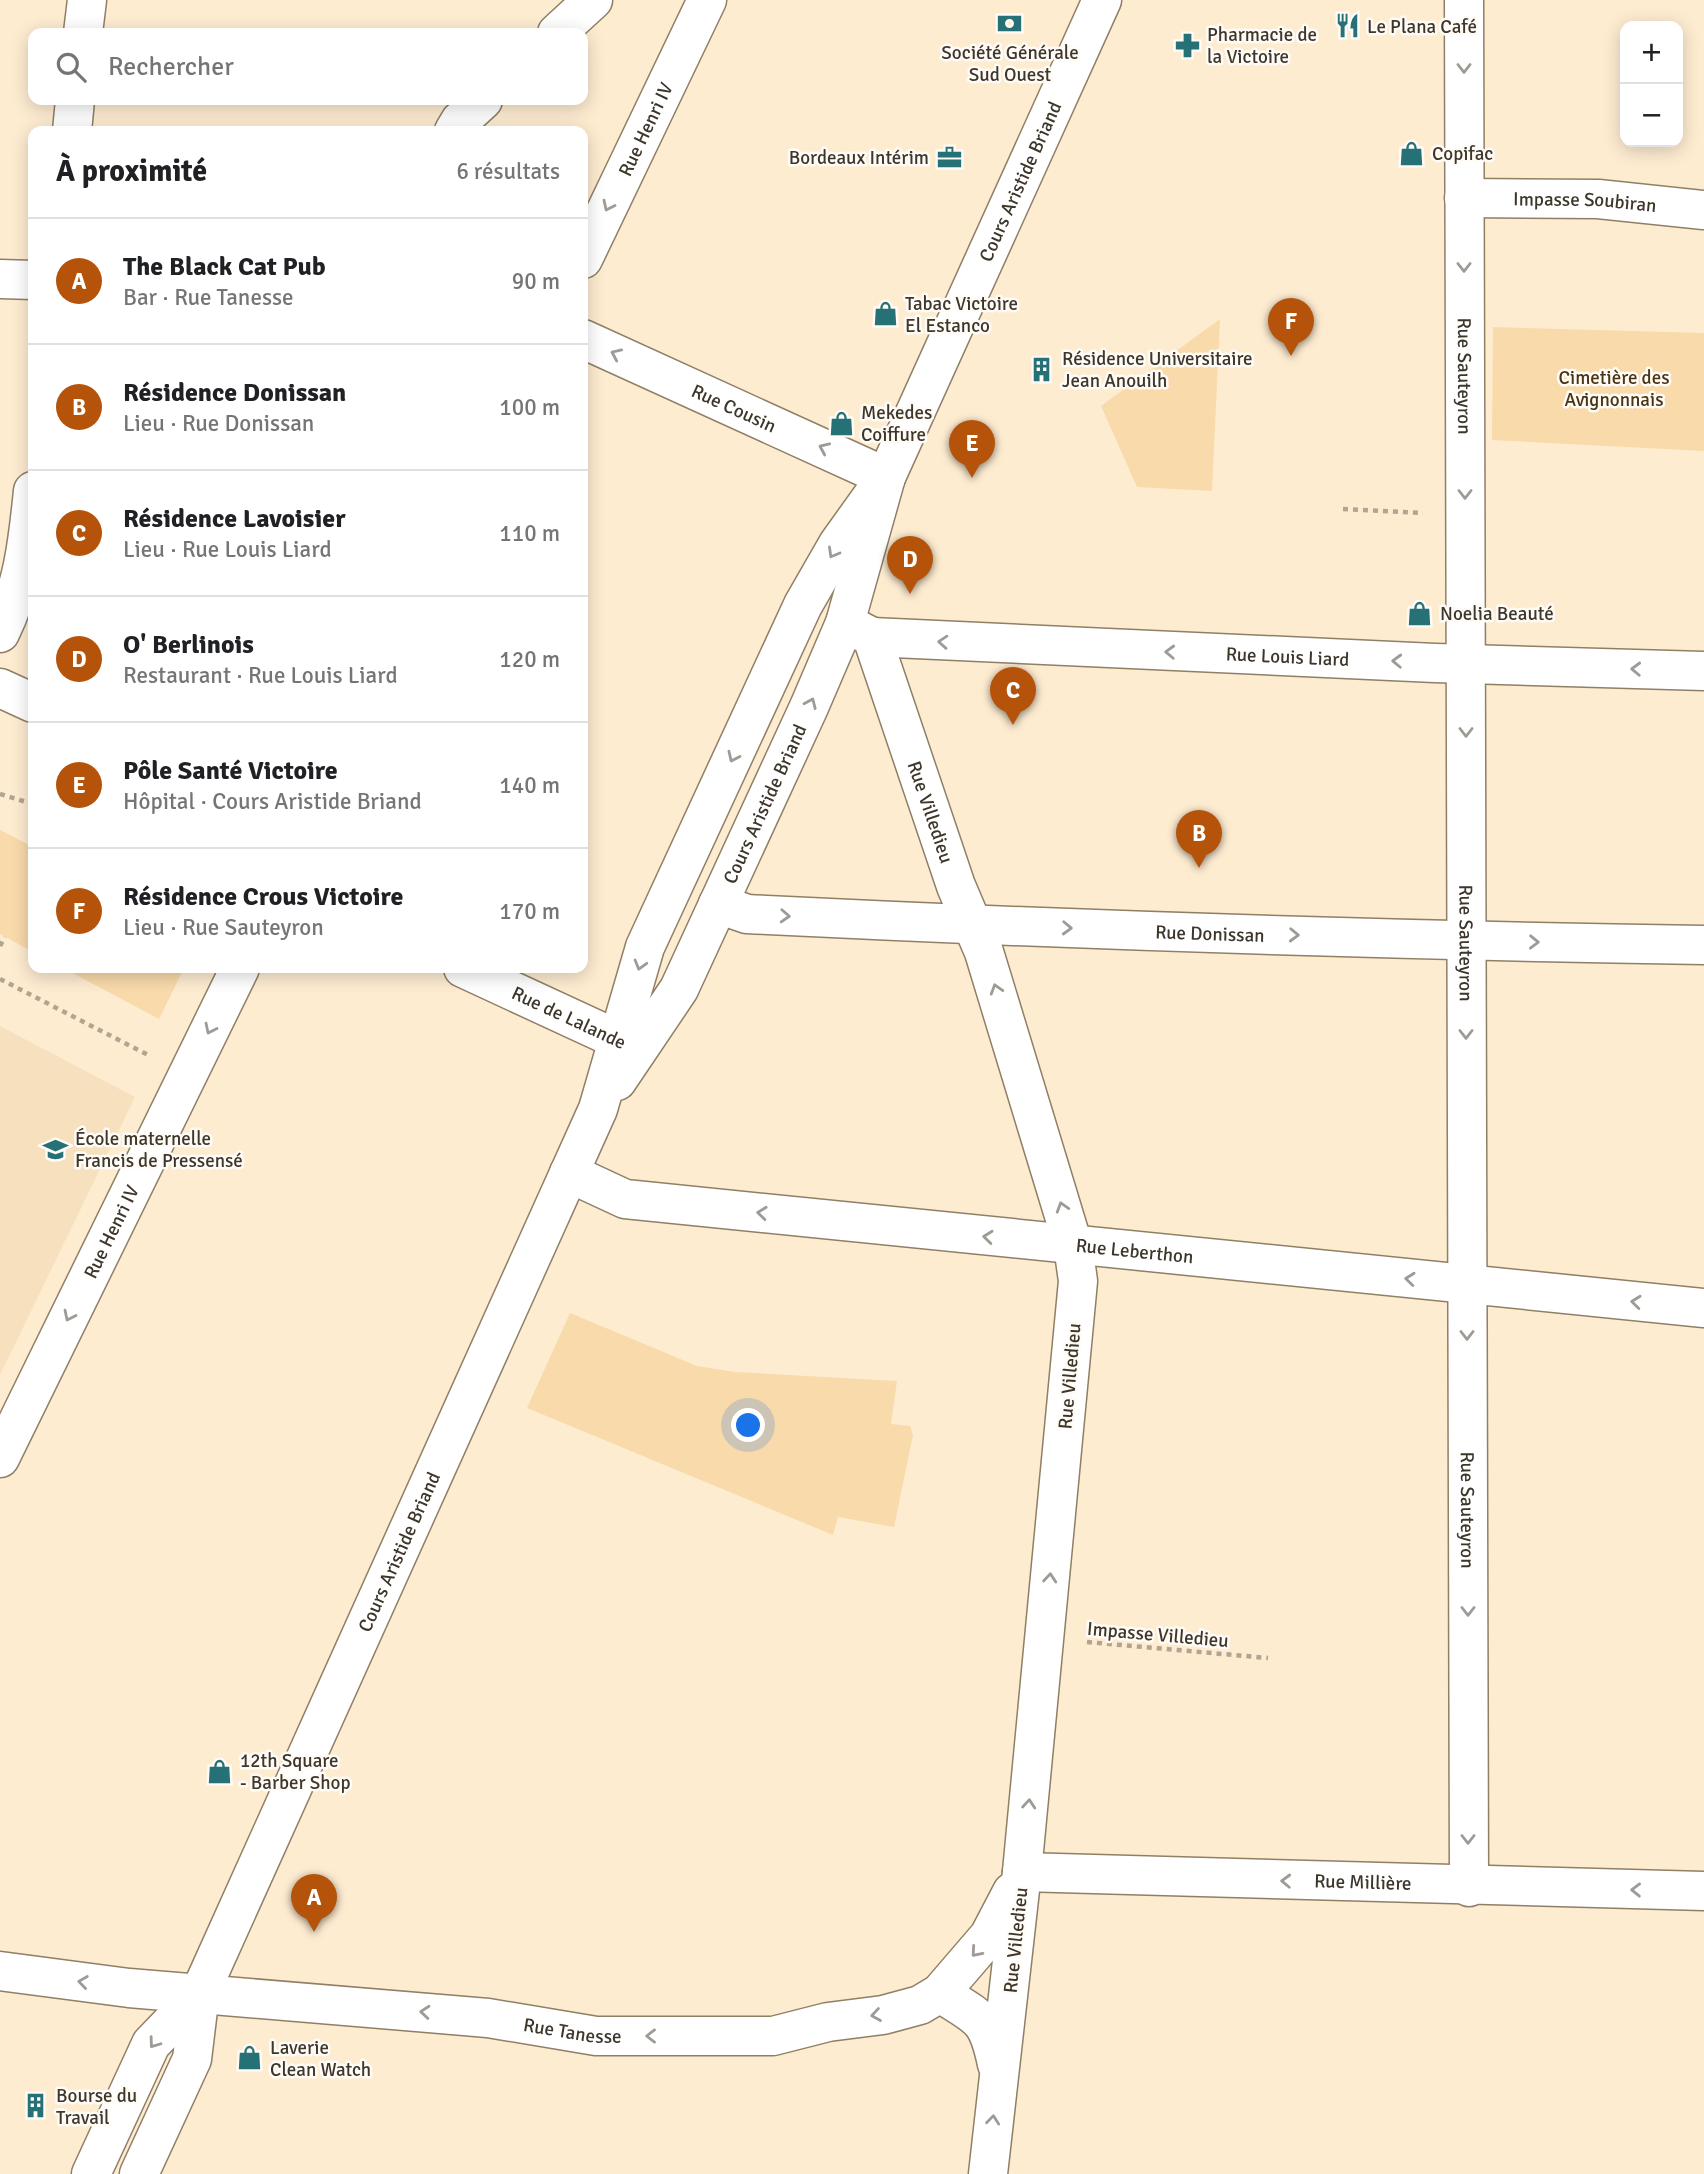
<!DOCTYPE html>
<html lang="fr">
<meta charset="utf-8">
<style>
:root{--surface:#fff;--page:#f2f2f2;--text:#202124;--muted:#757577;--line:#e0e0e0;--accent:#b45309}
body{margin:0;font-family:Signika,sans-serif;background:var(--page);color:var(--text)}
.controls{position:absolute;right:21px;top:21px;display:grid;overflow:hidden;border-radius:14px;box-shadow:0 4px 18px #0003}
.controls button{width:63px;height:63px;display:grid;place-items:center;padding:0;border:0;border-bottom:2px solid var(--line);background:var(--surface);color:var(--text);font:35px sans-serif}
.you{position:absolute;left:749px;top:1426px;width:24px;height:24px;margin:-18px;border:5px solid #fff;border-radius:50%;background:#1a73e8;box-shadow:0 0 0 10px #1a73e833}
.badge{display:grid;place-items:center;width:46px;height:46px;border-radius:50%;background:var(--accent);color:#fff;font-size:23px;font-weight:700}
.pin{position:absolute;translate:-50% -58px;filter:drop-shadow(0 2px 4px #0008)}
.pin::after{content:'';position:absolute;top:37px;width:24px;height:21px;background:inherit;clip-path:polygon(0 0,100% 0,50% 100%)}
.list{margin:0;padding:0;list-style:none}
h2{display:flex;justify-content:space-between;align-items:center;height:91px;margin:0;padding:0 28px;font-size:30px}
h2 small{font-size:23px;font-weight:400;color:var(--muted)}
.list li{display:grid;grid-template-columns:46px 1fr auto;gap:21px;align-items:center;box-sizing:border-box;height:126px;padding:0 28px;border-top:2px solid var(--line)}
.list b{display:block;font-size:26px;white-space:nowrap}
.list p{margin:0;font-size:23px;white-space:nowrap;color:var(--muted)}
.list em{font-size:23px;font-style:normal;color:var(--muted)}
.icon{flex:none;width:38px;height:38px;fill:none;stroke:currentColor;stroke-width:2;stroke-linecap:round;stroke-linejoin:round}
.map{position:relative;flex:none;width:1704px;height:2174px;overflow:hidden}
.search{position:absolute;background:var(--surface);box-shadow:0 4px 18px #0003;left:28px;top:28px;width:560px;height:77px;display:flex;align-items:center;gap:18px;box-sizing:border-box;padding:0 24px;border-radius:14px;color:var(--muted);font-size:26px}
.panel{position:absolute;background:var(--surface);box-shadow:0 4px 18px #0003;left:28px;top:126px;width:560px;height:847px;border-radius:14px}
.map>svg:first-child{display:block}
.built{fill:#f7e0be}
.green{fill:#f9daab}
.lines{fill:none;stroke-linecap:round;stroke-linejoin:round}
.minor-casing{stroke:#8f7f66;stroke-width:41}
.major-casing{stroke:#8f7f66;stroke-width:41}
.path{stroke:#b2a490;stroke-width:4.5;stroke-dasharray:5 5;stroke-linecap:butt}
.minor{stroke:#fff;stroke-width:38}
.major{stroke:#fff;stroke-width:38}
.oneway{stroke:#9e9a95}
.labels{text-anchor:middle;stroke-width:5;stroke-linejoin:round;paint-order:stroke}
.poi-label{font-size:19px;fill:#3d362b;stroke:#fffbf6;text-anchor:start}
.street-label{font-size:19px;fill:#3d362b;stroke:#fffbf6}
.park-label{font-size:19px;fill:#493514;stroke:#fffbf6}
</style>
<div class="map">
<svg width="1704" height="2174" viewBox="0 0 1704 2174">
<rect width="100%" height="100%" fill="#feecd1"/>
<polygon class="built" points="0,1026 135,1097 0,1375"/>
<g class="green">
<polygon points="1220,319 1212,491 1137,487 1101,406"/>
<polygon points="1493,327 1704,333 1704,451 1492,440"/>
<polygon points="0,830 33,847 33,952 0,934"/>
<polygon points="63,968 184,968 159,1019"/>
<polygon points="570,1313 697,1366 735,1372 897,1381 891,1424 910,1426 913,1435 894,1527 838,1517 833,1535 527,1408"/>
</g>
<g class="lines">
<defs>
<g id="minor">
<path id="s1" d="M1464 0 1469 1887"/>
<polyline points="83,33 87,0"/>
<polyline points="557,33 593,0"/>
<polyline points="72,131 75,100"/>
<polyline points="454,131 460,121 483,100"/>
<path id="s2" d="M1464 198 1598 199 1704 210"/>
<path id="s3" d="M583 259 707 0"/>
<polyline points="0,279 33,280"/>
<path id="s4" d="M583 339 886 477"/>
<path id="s5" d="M845 623 872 637 956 886 984 952 1073 1245 1078 1281 1022 1872 988 2174"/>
<path d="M0 633C23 587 28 541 33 491"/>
<path id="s6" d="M872 637 1435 663 1704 671"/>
<polyline points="0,688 33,703"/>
<path id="s7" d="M718 904 747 914C1066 930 1385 940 1704 945"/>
<path id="s8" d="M463 968 638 1049"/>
<path id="s9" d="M569 1173 625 1199 1704 1308"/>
<path id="s10" d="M0 1458 240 968"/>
<path id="s11" d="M1022 1872 1704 1891"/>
<path id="s12" d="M0 1971 129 1988 488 2018 596 2036H773L828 2022 883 2015 920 2005 940 1993 989 1936 1012 1892"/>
<path d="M940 1993C979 2018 987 2016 997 2064"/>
</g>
<g id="major">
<path id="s13" d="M617 1081 679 989 809 707 845 623 886 477 1102 0"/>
<polyline points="91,2174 151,2044 200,1993"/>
<path id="s14" d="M139 2174 192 2059 200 1993 598 1109 645 947 803 605 838 544 886 477"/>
</g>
</defs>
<use href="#minor" class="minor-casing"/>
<use href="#major" class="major-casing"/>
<g class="path">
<polyline points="1343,509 1423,513"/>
<polyline points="0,794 33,804"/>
<polyline points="0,946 5,937"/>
<polyline points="0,979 150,1056"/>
<polyline points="1087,1642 1268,1658"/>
</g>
<use href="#minor" class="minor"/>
<use href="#major" class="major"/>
</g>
<defs><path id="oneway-chevron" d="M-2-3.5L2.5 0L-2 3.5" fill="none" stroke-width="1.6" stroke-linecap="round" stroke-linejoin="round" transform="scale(1.75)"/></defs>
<g class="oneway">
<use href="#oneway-chevron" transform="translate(1464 68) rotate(90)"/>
<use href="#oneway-chevron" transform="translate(608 206) rotate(116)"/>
<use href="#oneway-chevron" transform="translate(1464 267) rotate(90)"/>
<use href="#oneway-chevron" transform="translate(616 354) rotate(-156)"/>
<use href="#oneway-chevron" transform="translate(824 448) rotate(-156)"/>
<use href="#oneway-chevron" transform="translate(1465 494) rotate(90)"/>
<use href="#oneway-chevron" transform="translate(833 553) rotate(120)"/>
<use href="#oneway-chevron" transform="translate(943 642) rotate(-176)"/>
<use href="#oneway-chevron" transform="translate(1170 652) rotate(-178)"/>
<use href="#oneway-chevron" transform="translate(1397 661) rotate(-178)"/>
<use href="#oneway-chevron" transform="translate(1636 669) rotate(-178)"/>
<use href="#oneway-chevron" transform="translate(811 703) rotate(-66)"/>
<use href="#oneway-chevron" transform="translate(1466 732) rotate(90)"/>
<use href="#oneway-chevron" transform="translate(733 757) rotate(115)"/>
<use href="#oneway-chevron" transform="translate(785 916) rotate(3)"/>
<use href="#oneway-chevron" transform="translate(1067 928) rotate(2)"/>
<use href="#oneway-chevron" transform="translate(1294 935) rotate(2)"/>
<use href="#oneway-chevron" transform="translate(1534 942) rotate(1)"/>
<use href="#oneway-chevron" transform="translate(640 965) rotate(106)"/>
<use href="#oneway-chevron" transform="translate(996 989) rotate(-107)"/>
<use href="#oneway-chevron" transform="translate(210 1029) rotate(116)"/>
<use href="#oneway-chevron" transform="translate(1466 1034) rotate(90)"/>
<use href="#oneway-chevron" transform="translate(1062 1207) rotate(-107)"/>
<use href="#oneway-chevron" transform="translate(762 1213) rotate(-174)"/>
<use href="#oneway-chevron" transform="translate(988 1237) rotate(-174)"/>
<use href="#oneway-chevron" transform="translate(1410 1279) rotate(-174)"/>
<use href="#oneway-chevron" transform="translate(1636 1302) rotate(-174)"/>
<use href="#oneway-chevron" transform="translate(69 1316) rotate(116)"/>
<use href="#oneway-chevron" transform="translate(1467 1335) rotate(90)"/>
<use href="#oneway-chevron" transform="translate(1050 1578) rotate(-85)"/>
<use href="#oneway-chevron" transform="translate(1468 1611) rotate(90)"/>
<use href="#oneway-chevron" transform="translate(1029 1804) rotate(-85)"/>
<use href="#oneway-chevron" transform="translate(1468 1839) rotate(90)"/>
<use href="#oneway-chevron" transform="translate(1286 1881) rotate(-178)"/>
<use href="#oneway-chevron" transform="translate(1636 1890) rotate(-179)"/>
<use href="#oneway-chevron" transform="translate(976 1952) rotate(131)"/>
<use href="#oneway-chevron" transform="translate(83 1982) rotate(-172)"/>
<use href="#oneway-chevron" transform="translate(425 2012) rotate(-175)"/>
<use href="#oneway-chevron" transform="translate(876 2015) rotate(171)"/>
<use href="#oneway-chevron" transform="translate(651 2036) rotate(-180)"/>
<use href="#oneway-chevron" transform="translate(154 2043) rotate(126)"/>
<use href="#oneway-chevron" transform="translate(993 2120) rotate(-84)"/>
</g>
<defs>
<symbol id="bank-bare" viewBox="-9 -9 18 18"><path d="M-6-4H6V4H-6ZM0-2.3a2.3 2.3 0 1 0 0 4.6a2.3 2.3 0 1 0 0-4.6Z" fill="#267176" stroke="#fffbf6" stroke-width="2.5" paint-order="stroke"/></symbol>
<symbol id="restaurant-bare" viewBox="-9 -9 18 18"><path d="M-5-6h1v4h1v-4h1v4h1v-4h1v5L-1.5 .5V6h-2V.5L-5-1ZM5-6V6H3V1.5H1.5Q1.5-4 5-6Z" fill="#267176" stroke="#fffbf6" stroke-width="2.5" paint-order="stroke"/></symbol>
<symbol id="pharmacy-bare" viewBox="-9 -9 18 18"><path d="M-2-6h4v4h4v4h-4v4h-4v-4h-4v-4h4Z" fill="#267176" stroke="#fffbf6" stroke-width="2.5" paint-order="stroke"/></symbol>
<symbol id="shop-bare" viewBox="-9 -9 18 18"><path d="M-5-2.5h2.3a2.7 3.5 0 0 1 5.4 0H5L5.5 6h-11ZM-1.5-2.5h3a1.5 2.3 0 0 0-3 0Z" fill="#267176" stroke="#fffbf6" stroke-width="2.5" paint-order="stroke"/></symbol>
<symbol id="office-bare" viewBox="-9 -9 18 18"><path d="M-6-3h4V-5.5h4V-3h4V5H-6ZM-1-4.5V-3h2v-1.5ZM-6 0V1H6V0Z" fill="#267176" stroke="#fffbf6" stroke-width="2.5" paint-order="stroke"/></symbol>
<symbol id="building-bare" viewBox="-9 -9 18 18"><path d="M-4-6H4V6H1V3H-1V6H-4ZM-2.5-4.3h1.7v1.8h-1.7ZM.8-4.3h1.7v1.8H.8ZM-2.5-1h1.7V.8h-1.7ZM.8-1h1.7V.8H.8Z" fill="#267176" stroke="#fffbf6" stroke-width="2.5" paint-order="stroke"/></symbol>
<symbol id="school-bare" viewBox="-9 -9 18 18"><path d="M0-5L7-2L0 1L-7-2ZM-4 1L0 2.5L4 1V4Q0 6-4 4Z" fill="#267176" stroke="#fffbf6" stroke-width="2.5" paint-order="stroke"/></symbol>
</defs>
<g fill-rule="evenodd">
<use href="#bank-bare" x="992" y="6" width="35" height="35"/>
<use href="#restaurant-bare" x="1330" y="8" width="35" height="35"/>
<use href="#pharmacy-bare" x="1170" y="28" width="35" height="35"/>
<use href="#shop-bare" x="1394" y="136" width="35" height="35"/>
<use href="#office-bare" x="932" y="140" width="35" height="35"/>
<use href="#shop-bare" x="868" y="296" width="35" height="35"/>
<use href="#building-bare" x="1024" y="352" width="35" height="35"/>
<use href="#shop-bare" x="824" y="406" width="35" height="35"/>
<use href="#shop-bare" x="1402" y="596" width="35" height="35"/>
<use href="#school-bare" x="38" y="1132" width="35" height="35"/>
<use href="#shop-bare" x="202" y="1754" width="35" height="35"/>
<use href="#shop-bare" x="232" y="2040" width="35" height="35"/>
<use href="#building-bare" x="18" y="2088" width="35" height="35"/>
</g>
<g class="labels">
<g class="poi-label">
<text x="1367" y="33">Le Plana Café</text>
<text x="1207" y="41">Pharmacie de<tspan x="1207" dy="22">la Victoire</tspan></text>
<text x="1010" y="59" text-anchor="middle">Société Générale<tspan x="1010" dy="22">Sud Ouest</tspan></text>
<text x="1432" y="160">Copifac</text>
<text x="929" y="164" text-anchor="end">Bordeaux Intérim</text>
<text x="905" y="310">Tabac Victoire<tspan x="905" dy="22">El Estanco</tspan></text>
<text x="1062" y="365">Résidence Universitaire<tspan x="1062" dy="22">Jean Anouilh</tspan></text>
<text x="861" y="419">Mekedes<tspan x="861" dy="22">Coiffure</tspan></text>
<text x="1440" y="620">Noelia Beauté</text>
<text x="75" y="1145">École maternelle<tspan x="75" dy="22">Francis de Pressensé</tspan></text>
<text x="240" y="1767">12th Square<tspan x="240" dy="22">- Barber Shop</tspan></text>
<text x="270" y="2054">Laverie<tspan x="270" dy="22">Clean Watch</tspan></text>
<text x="56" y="2102">Bourse du<tspan x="56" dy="22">Travail</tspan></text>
</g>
<g class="street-label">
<text dy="7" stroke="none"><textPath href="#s3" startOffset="144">Rue Henri IV</textPath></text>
<text dy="7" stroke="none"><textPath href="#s13" startOffset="989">Cours Aristide Briand</textPath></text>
<text dy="7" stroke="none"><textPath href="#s2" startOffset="121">Impasse Soubiran</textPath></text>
<text dy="7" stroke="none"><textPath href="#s1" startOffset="376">Rue Sauteyron</textPath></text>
<text dy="7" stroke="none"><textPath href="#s4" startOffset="166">Rue Cousin</textPath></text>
<text dy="7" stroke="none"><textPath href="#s6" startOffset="416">Rue Louis Liard</textPath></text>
<text dy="7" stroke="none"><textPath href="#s13" startOffset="315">Cours Aristide Briand</textPath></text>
<text dy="7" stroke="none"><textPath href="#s5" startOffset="215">Rue Villedieu</textPath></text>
<text dy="7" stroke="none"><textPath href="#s7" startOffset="494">Rue Donissan</textPath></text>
<text dy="7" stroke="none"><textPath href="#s1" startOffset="943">Rue Sauteyron</textPath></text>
<text dy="7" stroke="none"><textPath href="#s8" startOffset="117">Rue de Lalande</textPath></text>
<text dy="7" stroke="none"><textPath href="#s10" startOffset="252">Rue Henri IV</textPath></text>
<text dy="7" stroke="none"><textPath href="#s9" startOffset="574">Rue Leberthon</textPath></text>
<text transform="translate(1069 1376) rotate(-85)" y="7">Rue Villedieu</text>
<text dy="7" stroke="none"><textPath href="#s1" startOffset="1510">Rue Sauteyron</textPath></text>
<text dy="7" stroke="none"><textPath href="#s14" startOffset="677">Cours Aristide Briand</textPath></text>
<text transform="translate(1158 1634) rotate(5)" y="7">Impasse Villedieu</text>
<text dy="7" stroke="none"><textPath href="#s11" startOffset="341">Rue Millière</textPath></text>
<text transform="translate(1015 1940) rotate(-84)" y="7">Rue Villedieu</text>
<text dy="7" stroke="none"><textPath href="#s12" startOffset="576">Rue Tanesse</textPath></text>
</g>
<g class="park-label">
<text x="1614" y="384">Cimetière des<tspan x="1614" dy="22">Avignonnais</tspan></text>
</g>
</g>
</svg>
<div class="controls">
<button>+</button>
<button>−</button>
</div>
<div class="you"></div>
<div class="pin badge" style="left:314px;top:1932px">A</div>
<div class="pin badge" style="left:1199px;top:868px">B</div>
<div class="pin badge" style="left:1013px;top:725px">C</div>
<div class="pin badge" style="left:910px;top:594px">D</div>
<div class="pin badge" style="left:972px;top:478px">E</div>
<div class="pin badge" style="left:1291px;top:356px">F</div>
<div class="search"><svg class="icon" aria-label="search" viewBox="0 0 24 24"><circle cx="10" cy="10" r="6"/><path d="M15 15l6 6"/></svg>Rechercher</div>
<section class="panel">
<h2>À proximité<small>6 résultats</small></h2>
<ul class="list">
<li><span class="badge">A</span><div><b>The Black Cat Pub</b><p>Bar · Rue Tanesse</p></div><em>90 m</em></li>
<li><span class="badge">B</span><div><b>Résidence Donissan</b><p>Lieu · Rue Donissan</p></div><em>100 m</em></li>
<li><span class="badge">C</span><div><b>Résidence Lavoisier</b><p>Lieu · Rue Louis Liard</p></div><em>110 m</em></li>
<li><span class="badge">D</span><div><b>O' Berlinois</b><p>Restaurant · Rue Louis Liard</p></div><em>120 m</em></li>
<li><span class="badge">E</span><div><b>Pôle Santé Victoire</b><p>Hôpital · Cours Aristide Briand</p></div><em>140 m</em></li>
<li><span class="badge">F</span><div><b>Résidence Crous Victoire</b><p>Lieu · Rue Sauteyron</p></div><em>170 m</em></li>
</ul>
</section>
</div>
